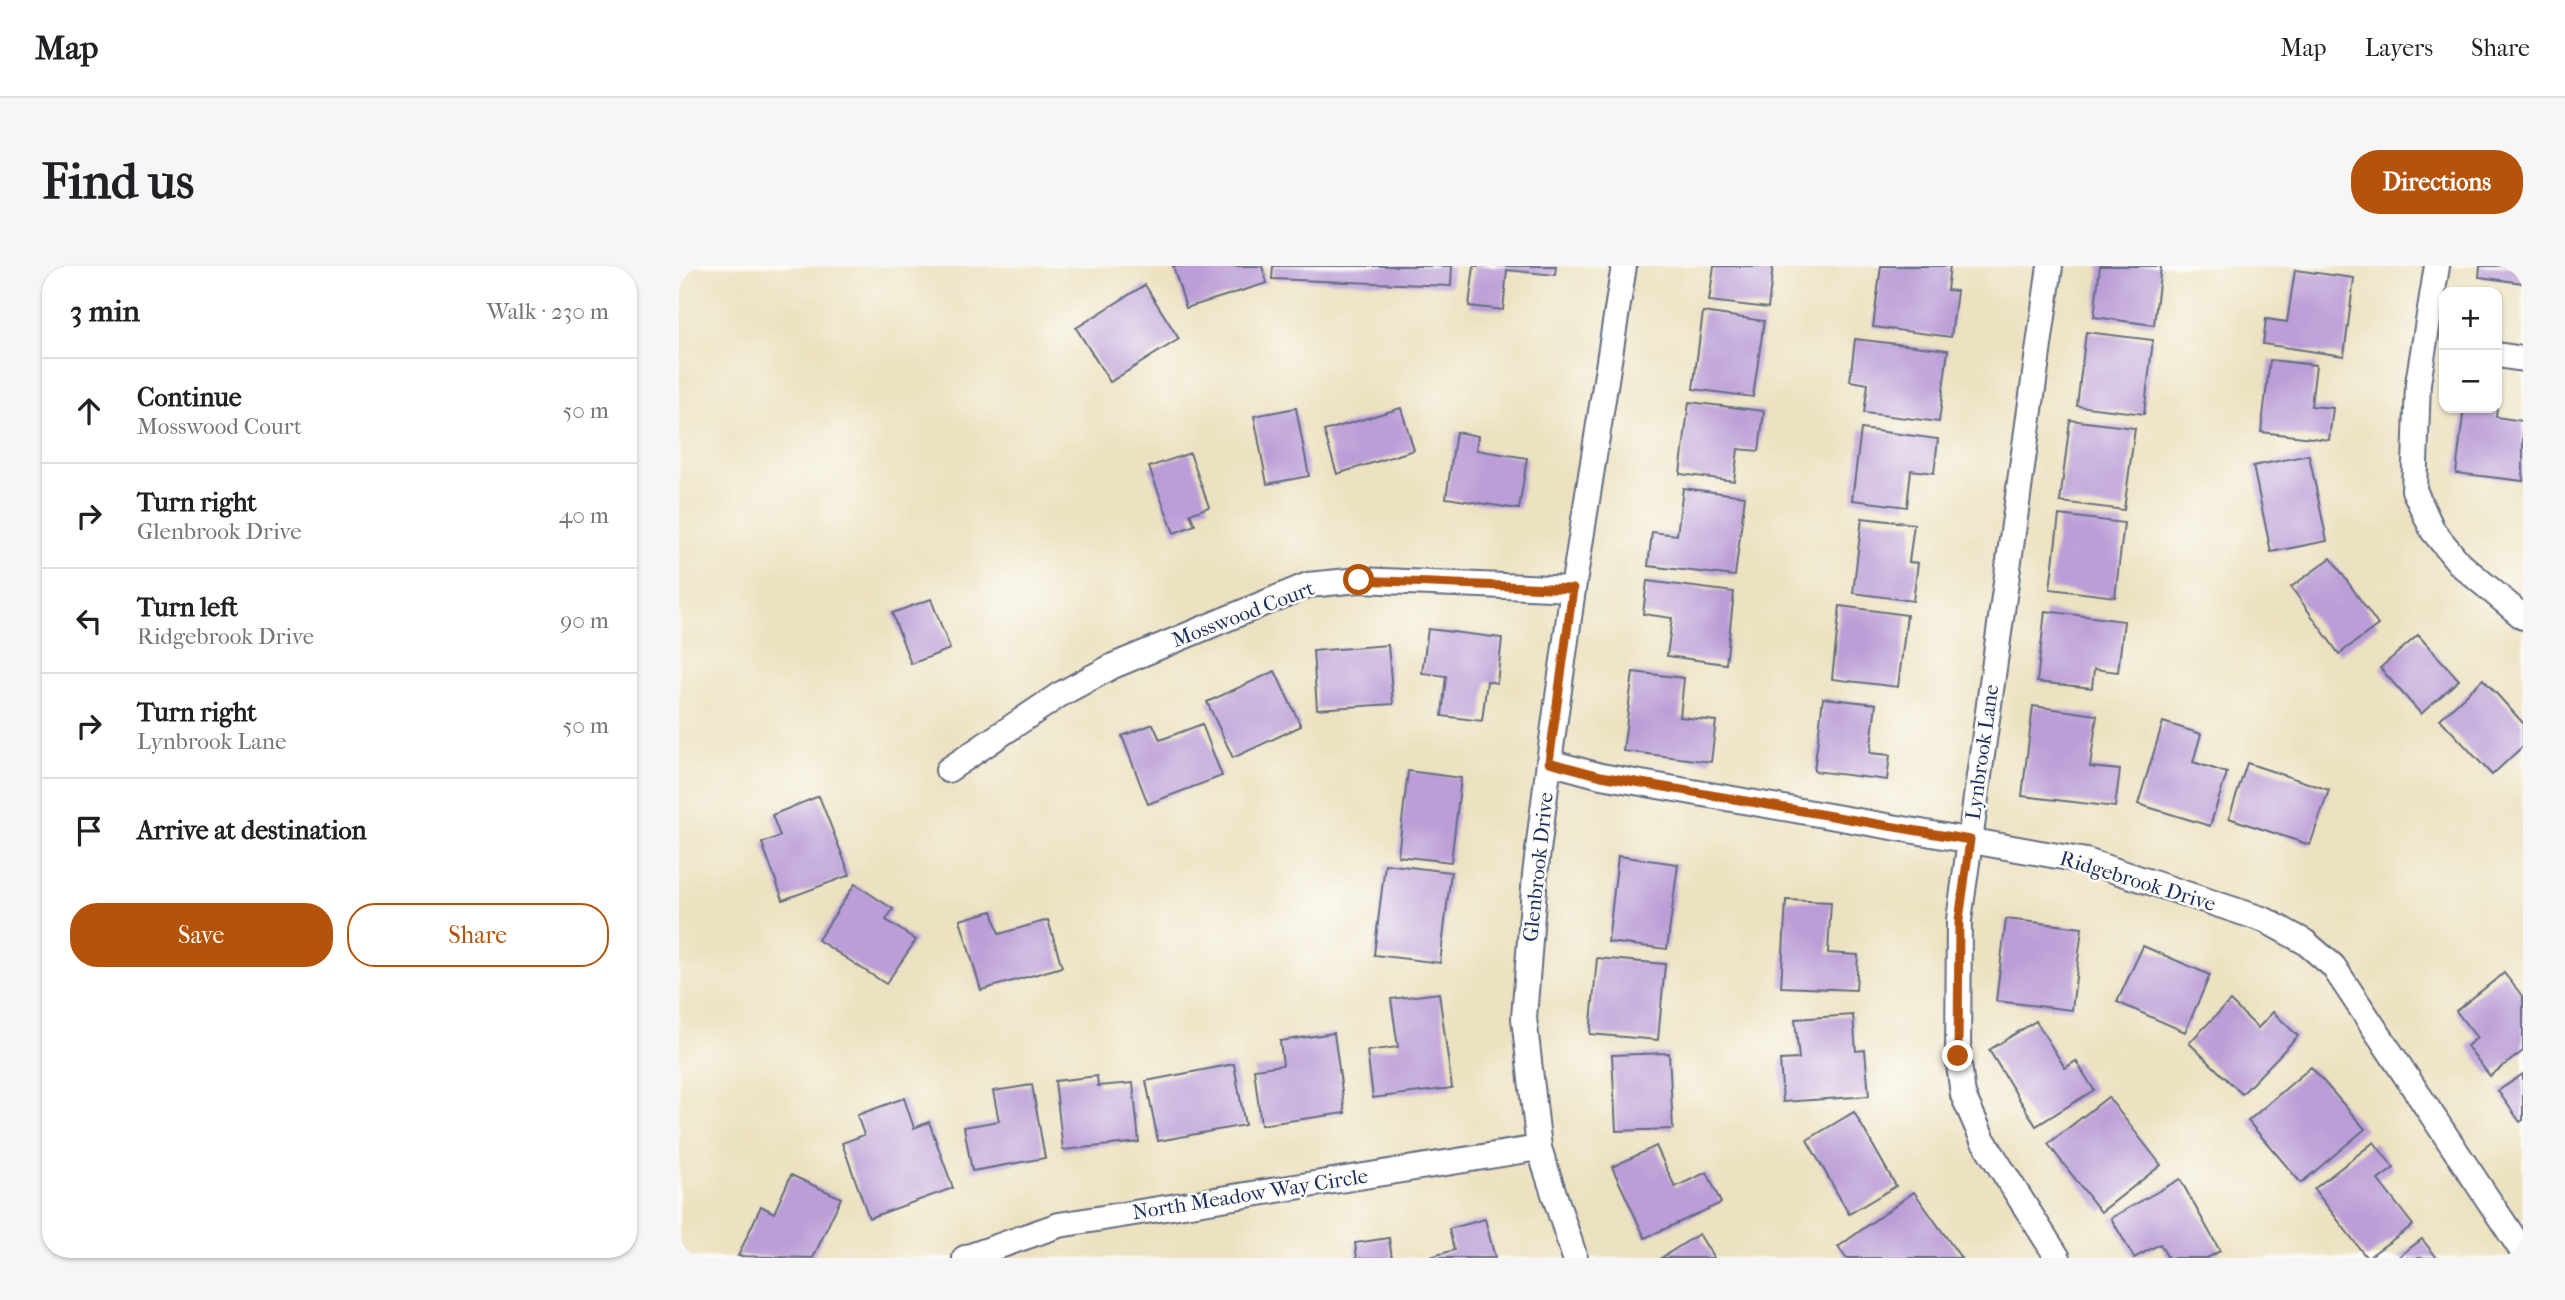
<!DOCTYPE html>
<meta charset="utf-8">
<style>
:root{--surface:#fff;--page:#f6f6f6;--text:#202124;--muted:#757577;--line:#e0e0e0;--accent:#b45309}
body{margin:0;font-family:"IM FELL French Canon",serif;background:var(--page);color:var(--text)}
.controls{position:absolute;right:21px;top:21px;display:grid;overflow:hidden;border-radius:14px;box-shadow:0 2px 5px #0004}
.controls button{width:63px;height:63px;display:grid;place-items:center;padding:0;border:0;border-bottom:2px solid var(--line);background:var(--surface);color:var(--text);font:35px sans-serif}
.stop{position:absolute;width:21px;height:21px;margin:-16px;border:5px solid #b45309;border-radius:50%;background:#fff}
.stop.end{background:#b45309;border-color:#fff;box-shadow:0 2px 7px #0008}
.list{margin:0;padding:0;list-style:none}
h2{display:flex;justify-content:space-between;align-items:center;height:91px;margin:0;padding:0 28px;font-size:30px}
h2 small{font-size:23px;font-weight:400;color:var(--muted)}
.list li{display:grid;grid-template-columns:46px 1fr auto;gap:21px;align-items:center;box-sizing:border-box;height:105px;padding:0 28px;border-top:2px solid var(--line)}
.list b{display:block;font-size:26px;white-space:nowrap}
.list p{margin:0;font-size:23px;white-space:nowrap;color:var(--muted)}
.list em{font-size:23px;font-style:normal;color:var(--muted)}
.actions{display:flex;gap:14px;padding:21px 28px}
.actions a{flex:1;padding:16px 0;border:2px solid var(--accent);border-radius:28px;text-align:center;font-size:24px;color:var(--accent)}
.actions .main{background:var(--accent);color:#fff}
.icon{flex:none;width:38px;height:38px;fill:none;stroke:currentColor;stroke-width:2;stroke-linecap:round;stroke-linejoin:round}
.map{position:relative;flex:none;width:1844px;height:992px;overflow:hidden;border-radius:28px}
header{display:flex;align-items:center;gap:42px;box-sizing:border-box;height:98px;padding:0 35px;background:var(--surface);border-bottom:2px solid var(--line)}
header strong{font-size:33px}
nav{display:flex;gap:38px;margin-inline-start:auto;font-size:24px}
.intro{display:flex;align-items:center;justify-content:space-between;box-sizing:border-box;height:168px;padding:0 42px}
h1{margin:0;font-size:49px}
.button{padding:18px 32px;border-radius:28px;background:var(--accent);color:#fff;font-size:24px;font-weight:700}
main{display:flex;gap:42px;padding:0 42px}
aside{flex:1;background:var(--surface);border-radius:28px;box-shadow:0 2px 5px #0004}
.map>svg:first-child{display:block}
.building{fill:#bb9ed7}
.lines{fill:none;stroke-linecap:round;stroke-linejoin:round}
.minor-casing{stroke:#646d80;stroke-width:28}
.minor{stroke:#fff;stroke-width:24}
.route{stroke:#b45309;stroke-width:9}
.labels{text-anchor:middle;stroke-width:5;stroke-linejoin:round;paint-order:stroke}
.street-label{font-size:21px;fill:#1b2f5e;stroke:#fdfcf7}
</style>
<header>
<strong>Map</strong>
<nav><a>Map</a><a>Layers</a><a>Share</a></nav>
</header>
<div class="intro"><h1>Find us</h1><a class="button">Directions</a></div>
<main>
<aside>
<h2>3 min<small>Walk · 230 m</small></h2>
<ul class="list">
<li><svg class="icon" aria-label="ahead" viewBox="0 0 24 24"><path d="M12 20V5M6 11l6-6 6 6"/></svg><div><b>Continue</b><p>Mosswood Court</p></div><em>50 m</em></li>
<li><svg class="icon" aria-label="right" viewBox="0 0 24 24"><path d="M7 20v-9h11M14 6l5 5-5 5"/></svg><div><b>Turn right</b><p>Glenbrook Drive</p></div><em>40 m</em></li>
<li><svg class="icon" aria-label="left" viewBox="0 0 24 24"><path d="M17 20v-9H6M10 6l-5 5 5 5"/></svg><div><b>Turn left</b><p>Ridgebrook Drive</p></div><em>90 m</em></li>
<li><svg class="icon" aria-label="right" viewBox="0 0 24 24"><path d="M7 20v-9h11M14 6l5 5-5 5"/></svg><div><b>Turn right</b><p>Lynbrook Lane</p></div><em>50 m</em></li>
<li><svg class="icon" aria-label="arrive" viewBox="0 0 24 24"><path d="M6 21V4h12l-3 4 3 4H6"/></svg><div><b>Arrive at destination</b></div></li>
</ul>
<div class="actions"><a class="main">Save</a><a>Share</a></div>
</aside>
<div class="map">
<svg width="1844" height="992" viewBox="0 0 1844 992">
<rect width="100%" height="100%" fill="#fdfcf7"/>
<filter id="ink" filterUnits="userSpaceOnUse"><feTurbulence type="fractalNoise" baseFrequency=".0143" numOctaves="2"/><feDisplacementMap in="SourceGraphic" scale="14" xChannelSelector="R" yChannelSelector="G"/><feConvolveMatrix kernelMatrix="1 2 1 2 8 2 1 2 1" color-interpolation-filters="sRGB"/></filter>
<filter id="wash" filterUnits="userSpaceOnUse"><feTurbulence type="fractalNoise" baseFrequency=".00686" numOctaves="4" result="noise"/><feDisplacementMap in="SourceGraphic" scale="28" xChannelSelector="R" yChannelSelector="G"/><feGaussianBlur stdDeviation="1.57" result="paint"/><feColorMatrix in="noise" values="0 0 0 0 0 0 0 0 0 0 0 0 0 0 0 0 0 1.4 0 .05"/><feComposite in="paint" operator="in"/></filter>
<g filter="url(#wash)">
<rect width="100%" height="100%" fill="#ece1c0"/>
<g id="blocks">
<g class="building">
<polygon points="494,0 583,0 588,17 507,42"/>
<polygon points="594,0 773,0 772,20 593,13"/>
<polygon points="795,0 877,0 876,9 828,4 824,44 790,40"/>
<polygon points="1035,0 1094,0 1089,42 1030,35"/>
<polygon points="1202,0 1271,0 1268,24 1278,25 1272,71 1194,61"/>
<polygon points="1421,0 1482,0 1475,59 1415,51"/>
<polygon points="1801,0 1844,0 1844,17 1800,11"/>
<polygon points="1616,4 1675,12 1665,90 1584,78 1587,53 1608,56"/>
<polygon points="466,19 500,73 431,116 397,62"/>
<polygon points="1024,46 1085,55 1074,131 1014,123"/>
<polygon points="1407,66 1474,74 1465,148 1398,140"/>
<polygon points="1176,73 1269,84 1260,156 1185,147 1189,118 1171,115"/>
<polygon points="1591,94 1637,99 1632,140 1654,142 1650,174 1582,166"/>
<polygon points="1010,136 1085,145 1080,185 1059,183 1055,215 1001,208"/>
<polygon points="617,142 630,210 588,218 575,150"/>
<polygon points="722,142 735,184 658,208 645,165"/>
<polygon points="1785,142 1818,142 1817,151 1844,155 1844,215 1777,207"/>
<polygon points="1391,154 1456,162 1445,244 1381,236"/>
<polygon points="1182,163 1259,173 1255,207 1232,204 1228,241 1173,234"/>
<polygon points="777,166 799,170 797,184 848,192 840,243 767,232"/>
<polygon points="511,187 530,241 511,248 516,259 495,267 470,201"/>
<polygon points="1630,189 1648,275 1592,286 1574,200"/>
<polygon points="1004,222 1066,230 1056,310 969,300 973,266 998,269"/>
<polygon points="1380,249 1445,257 1436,331 1371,323"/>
<polygon points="1183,252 1235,258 1230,296 1239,297 1234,335 1174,327"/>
<polygon points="1652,292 1699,359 1660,388 1612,321"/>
<polygon points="968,315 1055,326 1047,398 988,390 993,352 964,348"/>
<polygon points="252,333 271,383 232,398 213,347"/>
<polygon points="1161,340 1228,349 1219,421 1153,413"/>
<polygon points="1366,345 1445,355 1439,406 1415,403 1413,422 1358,416"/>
<polygon points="749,363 823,372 818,417 808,415 803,455 763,450 767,410 743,407"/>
<polygon points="1739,369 1780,414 1742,448 1701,402"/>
<polygon points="709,379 714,438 638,443 634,385"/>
<polygon points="596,405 622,460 554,492 528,436"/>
<polygon points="954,406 1005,412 1001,451 1037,455 1032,496 944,485"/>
<polygon points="1804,413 1844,457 1844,480 1813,509 1761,453"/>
<polygon points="1144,432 1197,438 1191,487 1211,489 1208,514 1135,505"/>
<polygon points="1354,440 1418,449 1411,501 1441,504 1436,541 1343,530"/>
<polygon points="1484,456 1522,468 1514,496 1548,507 1531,560 1459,538"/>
<polygon points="474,458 481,474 523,458 543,510 469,538 443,470"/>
<polygon points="1568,497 1650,524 1631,579 1550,552"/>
<polygon points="729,505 782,512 772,596 719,590"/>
<polygon points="140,530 171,609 104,634 83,577 101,570 93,549"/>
<polygon points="939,590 999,598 988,683 929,676"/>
<polygon points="706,598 772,606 761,697 695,689"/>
<polygon points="176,618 214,643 207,654 237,674 207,718 139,674"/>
<polygon points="1107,634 1152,636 1149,687 1179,689 1177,724 1102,721"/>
<polygon points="313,645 320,668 369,654 383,701 302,724 281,654"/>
<polygon points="1327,653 1403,662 1393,744 1317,735"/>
<polygon points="1464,680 1531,709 1506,766 1438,736"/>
<polygon points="918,692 986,698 979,774 911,768"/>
<polygon points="1825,707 1844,731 1844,785 1811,810 1788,780 1798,772 1777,745"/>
<polygon points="760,727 773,822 694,832 688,785 719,781 712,733"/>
<polygon points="1551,735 1579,762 1594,746 1619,770 1563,828 1510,777"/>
<polygon points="1174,749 1177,785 1186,784 1190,830 1104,836 1101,794 1120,793 1116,753"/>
<polygon points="1357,755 1386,802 1397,795 1415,824 1357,860 1310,784"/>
<polygon points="655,767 666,847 582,859 575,803 604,799 601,775"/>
<polygon points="990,787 994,863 937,865 933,789"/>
<polygon points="555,798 566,859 479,875 467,815"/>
<polygon points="1632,801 1686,863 1622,917 1569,855"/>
<polygon points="1844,808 1844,854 1841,856 1819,825"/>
<polygon points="418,810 419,820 454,817 460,876 384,884 376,815"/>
<polygon points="353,819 366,892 293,905 285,861 320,855 314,825"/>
<polygon points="1429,831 1482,899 1422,946 1369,878"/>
<polygon points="225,832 235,862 250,856 274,922 190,952 163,877 185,869 178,849"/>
<polygon points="1175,846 1217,920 1170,948 1128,874"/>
<polygon points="1695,876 1715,902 1699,914 1734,959 1688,992 1635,923"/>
<polygon points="977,880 996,921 1028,906 1042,937 966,972 933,901"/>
<polygon points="112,909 162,932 134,992 59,990 82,940 95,947"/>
<polygon points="1501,913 1541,985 1528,992 1489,992 1481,978 1455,992 1432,952"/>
<polygon points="1235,926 1282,992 1167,992 1159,981"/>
<polygon points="806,953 816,992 748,992 775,984 770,963"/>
<polygon points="1020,968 1035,992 982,992"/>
<polygon points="710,972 713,992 678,992 676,977"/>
<polygon points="1743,973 1758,992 1718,992"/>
</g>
</g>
</g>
<g filter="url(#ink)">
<use href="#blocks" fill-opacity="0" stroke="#646d80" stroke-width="2"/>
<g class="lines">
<defs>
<g id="minor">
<polyline points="1371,0 1280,654 1279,790 1284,829 1304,874 1379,992"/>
<polyline points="1758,0 1739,117 1735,224 1754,265 1781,298 1844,351"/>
<polyline points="1818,89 1844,93"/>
<polyline points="870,496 922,510 1407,595 1586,654 1626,676 1654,700 1844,986"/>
<polyline points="269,504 380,429 434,400 629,319 680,314 894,323"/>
<polyline points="286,992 380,959 860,882"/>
<polyline points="896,992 860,882 845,752 856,609 870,496 894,323 945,0"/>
</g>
</defs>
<use href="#minor" class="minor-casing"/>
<use href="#minor" class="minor"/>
</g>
</g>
<g class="lines" filter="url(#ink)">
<polyline class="route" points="680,314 894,323 870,496 922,510 1291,574 1280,654 1279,790"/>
</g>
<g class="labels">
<g class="street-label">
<text transform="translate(564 348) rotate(-21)" y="7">Mosswood Court</text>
<text transform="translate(1303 486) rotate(-82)" y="7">Lynbrook Lane</text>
<text transform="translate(859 601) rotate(-84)" y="7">Glenbrook Drive</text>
<text transform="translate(1459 615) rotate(17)" y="7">Ridgebrook Drive</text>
<text transform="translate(571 928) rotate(-9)" y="7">North Meadow Way Circle</text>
</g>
</g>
</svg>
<div class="controls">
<button>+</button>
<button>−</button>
</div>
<div class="stop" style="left:680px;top:314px"></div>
<div class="stop end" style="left:1279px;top:790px"></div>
</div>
</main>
